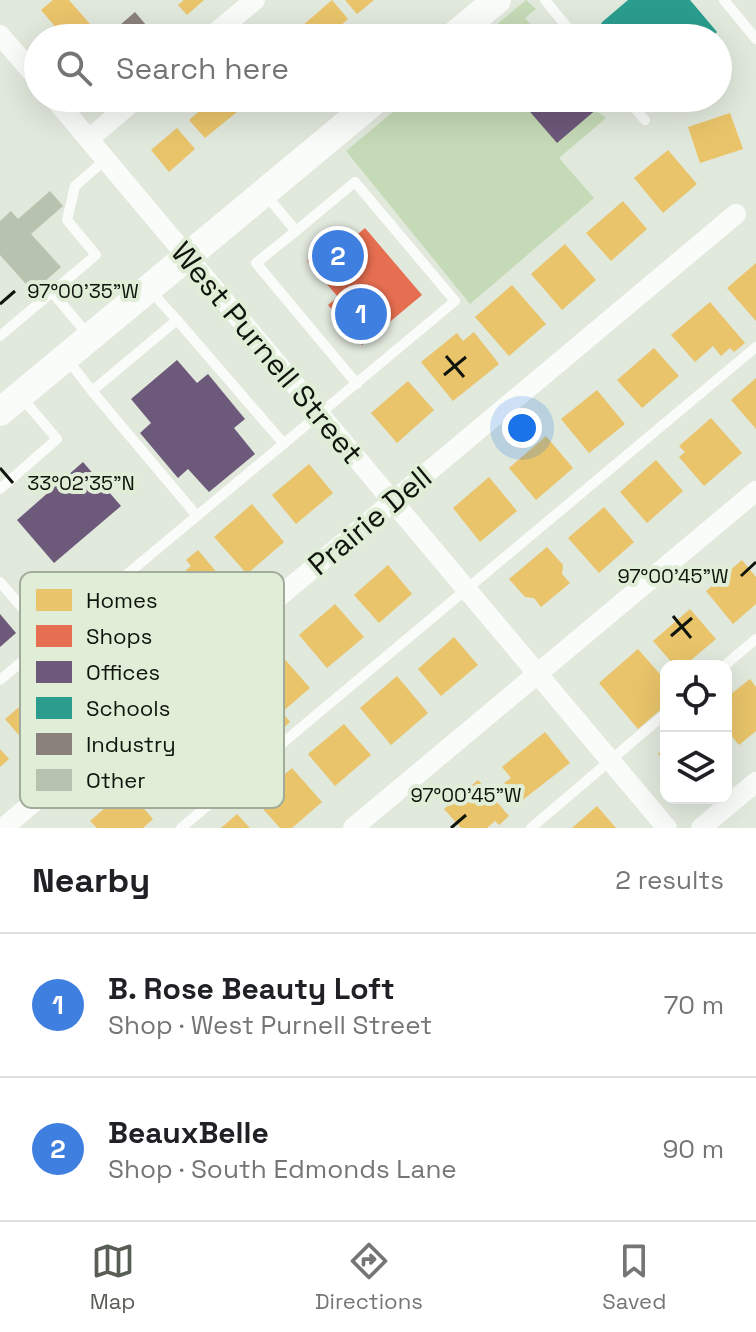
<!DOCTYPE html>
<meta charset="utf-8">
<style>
:root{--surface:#fff;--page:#f2f2f2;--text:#202124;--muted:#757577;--line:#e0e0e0;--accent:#585e55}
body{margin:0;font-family:"Space Grotesk",sans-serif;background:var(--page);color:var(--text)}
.controls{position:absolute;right:24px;bottom:24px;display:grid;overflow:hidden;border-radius:16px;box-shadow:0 8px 32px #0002}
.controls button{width:72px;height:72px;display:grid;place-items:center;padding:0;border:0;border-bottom:2px solid var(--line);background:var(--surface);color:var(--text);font:40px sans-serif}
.you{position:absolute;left:522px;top:428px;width:28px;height:28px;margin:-20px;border:6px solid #fff;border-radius:50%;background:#1a73e8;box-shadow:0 0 0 12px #1a73e833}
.badge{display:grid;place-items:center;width:52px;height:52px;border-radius:50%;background:var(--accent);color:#fff;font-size:26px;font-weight:700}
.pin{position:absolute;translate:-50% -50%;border:4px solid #fff;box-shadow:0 2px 8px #0006}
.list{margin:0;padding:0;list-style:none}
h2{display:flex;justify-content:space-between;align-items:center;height:104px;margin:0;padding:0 32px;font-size:34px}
h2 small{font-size:26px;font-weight:400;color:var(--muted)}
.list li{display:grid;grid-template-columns:52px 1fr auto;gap:24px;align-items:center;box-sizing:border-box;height:144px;padding:0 32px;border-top:2px solid var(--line)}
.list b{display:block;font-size:30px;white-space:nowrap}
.list p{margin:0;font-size:26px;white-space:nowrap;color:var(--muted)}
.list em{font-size:26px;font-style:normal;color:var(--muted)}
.icon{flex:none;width:44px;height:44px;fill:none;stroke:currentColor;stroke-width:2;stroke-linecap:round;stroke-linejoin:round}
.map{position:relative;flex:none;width:756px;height:828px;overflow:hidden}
.search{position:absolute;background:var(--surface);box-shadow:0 8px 32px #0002;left:24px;right:24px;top:24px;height:88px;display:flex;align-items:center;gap:20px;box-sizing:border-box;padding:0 28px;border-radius:44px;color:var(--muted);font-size:30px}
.sheet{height:392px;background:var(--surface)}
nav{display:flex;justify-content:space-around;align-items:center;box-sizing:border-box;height:112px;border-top:2px solid var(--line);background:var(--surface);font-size:22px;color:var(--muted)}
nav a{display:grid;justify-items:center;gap:4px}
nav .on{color:var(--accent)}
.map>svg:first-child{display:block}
.green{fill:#c5dab6}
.homes{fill:#e9c46a}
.shops{fill:#e76f51}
.offices{fill:#6d597a}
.schools{fill:#2a9d8f}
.industry{fill:#8a817c}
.building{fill:#b7c3ae}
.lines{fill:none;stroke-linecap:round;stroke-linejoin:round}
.lane{stroke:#fafcfa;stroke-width:10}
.street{stroke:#fafcfa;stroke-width:20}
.secondary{stroke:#fafcfa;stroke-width:28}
.ticks{fill:none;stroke:#0f140c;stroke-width:3}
.labels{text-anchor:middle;stroke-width:8;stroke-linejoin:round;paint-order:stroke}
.street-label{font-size:30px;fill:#0f140c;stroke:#e0edd7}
.key{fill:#e0edd7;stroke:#a1ac9a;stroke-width:2}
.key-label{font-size:22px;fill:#0f140c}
.ticks-label{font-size:20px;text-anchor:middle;fill:#0f140c;stroke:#e0edd7;stroke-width:8;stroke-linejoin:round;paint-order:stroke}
</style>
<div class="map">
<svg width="756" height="828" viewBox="0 0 756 828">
<rect width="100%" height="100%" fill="#e1e8dc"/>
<g class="green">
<polygon points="526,0 536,9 525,18 533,27 520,38 481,38"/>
<path d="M410 98C453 98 577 90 606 118L559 158 594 198 470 304 346 151Z"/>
</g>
<g class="homes">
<polygon points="53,0 69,0 90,24 74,38 65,38 41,10"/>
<polygon points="184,0 204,0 187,15 178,5"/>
<polygon points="332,0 348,19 327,38 312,38 302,26"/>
<polygon points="345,0 374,0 357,14"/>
<polygon points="115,27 124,38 103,38"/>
<polygon points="215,98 226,98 237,112 205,138 189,120"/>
<polygon points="236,98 255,98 244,107"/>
<polygon points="730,113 743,149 700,163 688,127"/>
<polygon points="177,128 195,149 169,172 151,150"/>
<polygon points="668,150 697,184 663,213 634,178"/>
<polygon points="623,201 647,229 611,261 586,233"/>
<polygon points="565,244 596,280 562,310 531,274"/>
<polygon points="756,263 756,321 727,288"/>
<polygon points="512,285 546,324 509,356 475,317"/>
<polygon points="710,302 745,343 734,352 730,348 721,356 713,346 695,362 671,335"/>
<polygon points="474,332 499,364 453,401 421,362 457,333 463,341"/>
<polygon points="654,348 679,376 642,408 617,380"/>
<polygon points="756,378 756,429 731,400"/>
<polygon points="408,381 434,410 397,443 371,413"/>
<polygon points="597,390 625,424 589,453 561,419"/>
<polygon points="711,418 742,453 704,486 679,457 685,452 679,446"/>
<polygon points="546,436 573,468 536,500 509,468"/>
<polygon points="656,460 683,491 647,523 620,492"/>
<polygon points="309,464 333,493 296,524 272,495"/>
<polygon points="489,477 517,511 480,542 453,508"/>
<polygon points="252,504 284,542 247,574 214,537"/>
<polygon points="604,507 634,542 599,573 568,538"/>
<polygon points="547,547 563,565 562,574 570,583 541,607 534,598 525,597 509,579"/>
<polygon points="198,550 229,587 193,618 167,587 191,566 186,560"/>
<polygon points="742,560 756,577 756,604 733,624 706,591"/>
<polygon points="388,565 412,594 379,623 354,595"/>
<polygon points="335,604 364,637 327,668 299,635"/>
<polygon points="690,609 716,639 684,666 675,666 653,641"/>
<polygon points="454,637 478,665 441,696 418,669"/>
<polygon points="638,649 666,681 666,705 638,729 599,683"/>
<polygon points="282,656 310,688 282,712 290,722 279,732 268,719 274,714 249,684"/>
<polygon points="397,676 428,713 391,745 360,708"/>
<polygon points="750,679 756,687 756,731 739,745 726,729 726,698"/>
<polygon points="43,687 67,716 30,748 5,719"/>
<polygon points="344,724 371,755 335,786 308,754"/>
<polygon points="545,732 570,763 520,802 504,783 511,778 502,767"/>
<polygon points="666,747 666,763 658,754"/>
<polygon points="0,749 9,759 0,767"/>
<polygon points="292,768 322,802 292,828 280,828 255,800"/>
<polygon points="478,780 509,816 499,825 495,821 487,828 461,828 444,809"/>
<polygon points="127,789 153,819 143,828 97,828 90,821"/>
<polygon points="597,806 616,828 572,828"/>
<polygon points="237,814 250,828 221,828"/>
</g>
<polygon class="shops" points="365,228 422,295 362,345 328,305 338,297 307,261 320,249 328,259"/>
<g class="offices">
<polygon points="529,28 538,38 517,38"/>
<polygon points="518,98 589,98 598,108 557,143"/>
<polygon points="177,360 197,383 208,374 245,419 234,428 255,454 209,492 188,469 178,478 140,433 151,423 131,399"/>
<polygon points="83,462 121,506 54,563 17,520"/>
<polygon points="0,614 16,633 0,647"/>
</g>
<polygon class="schools" points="628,0 690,0 717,32 711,38 614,38 601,23"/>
<polygon class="industry" points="135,12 152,32 146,38 132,38 120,25"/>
<polygon class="building" points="50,191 63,206 31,234 61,267 33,292 0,255 0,221 11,211 18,219"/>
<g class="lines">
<g class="lane">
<polyline points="545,0 576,38"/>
<polyline points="724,0 756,39"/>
<polyline points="626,98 645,120"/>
<polyline points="296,231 256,263 357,384"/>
<polyline points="52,292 89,336"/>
<polyline points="177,320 284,444"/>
<polyline points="0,336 96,255 67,220 75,186 105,160"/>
<polyline points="67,359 92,391 177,320 149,289"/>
<polyline points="92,391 197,516"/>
<polyline points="0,489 57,439 22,398"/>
<polyline points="0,582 49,639"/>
<polyline points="724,666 756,639"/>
<polyline points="0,680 455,301 355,182 296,231 266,195"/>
<polyline points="181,828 756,347"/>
<polyline points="531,828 666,713"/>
</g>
<g class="street">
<polyline points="0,35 38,79"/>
<polyline points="209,38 255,0"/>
<polyline points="54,98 667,828"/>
<polyline points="89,139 137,98"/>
<polyline points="3,828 736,214"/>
<polyline points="353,828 756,491"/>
<polyline points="701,828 756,782"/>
</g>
<g class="secondary">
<polyline points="451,38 497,0"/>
<polyline points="0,412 378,98"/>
</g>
</g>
<path class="ticks" d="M0 304 15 291M446 356 464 377M444 375 466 357M0 468 13 483M741 576 756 562M673 616 691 638M671 636 692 618M451 828 466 815"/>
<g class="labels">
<g class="street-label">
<text transform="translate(267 353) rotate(50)" y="10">West Purnell Street</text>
<text transform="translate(370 521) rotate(-40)" y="10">Prairie Dell</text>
</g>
</g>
<rect x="20" y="572" width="264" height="236" rx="12" class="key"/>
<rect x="36" y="589" width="36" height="22" fill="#e9c46a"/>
<rect x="36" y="625" width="36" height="22" fill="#e76f51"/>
<rect x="36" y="661" width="36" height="22" fill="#6d597a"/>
<rect x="36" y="697" width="36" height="22" fill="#2a9d8f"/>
<rect x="36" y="733" width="36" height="22" fill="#8a817c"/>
<rect x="36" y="769" width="36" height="22" fill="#b7c3ae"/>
<g class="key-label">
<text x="86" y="608">Homes</text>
<text x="86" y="644">Shops</text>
<text x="86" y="680">Offices</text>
<text x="86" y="716">Schools</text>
<text x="86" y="752">Industry</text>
<text x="86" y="788">Other</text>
</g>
<g class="ticks-label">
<text x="83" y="298">97°00'35"W</text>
<text x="81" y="490">33°02'35"N</text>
<text x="673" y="583">97°00'45"W</text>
<text x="466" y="802">97°00'45"W</text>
</g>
</svg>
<div class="controls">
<button><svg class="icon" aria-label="locate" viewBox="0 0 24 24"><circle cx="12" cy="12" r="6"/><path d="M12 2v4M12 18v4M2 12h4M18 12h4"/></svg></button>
<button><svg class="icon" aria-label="layers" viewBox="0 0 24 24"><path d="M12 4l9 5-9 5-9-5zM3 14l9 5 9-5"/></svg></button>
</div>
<div class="you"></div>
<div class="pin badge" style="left:361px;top:314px;background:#3f7fe0">1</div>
<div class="pin badge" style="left:338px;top:256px;background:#3f7fe0">2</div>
<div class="search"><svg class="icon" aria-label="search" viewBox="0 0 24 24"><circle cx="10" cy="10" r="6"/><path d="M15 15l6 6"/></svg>Search here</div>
</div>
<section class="sheet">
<h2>Nearby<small>2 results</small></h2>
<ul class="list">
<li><span class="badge" style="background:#3f7fe0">1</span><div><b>B. Rose Beauty Loft</b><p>Shop · West Purnell Street</p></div><em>70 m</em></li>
<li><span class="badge" style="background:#3f7fe0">2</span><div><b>BeauxBelle</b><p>Shop · South Edmonds Lane</p></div><em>90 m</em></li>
</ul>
</section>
<nav>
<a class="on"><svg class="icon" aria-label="map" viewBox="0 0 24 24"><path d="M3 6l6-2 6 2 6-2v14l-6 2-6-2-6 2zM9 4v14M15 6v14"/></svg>Map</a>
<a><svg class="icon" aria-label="directions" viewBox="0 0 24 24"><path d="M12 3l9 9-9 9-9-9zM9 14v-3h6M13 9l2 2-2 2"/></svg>Directions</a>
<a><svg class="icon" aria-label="saved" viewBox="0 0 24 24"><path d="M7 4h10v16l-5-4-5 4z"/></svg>Saved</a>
</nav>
